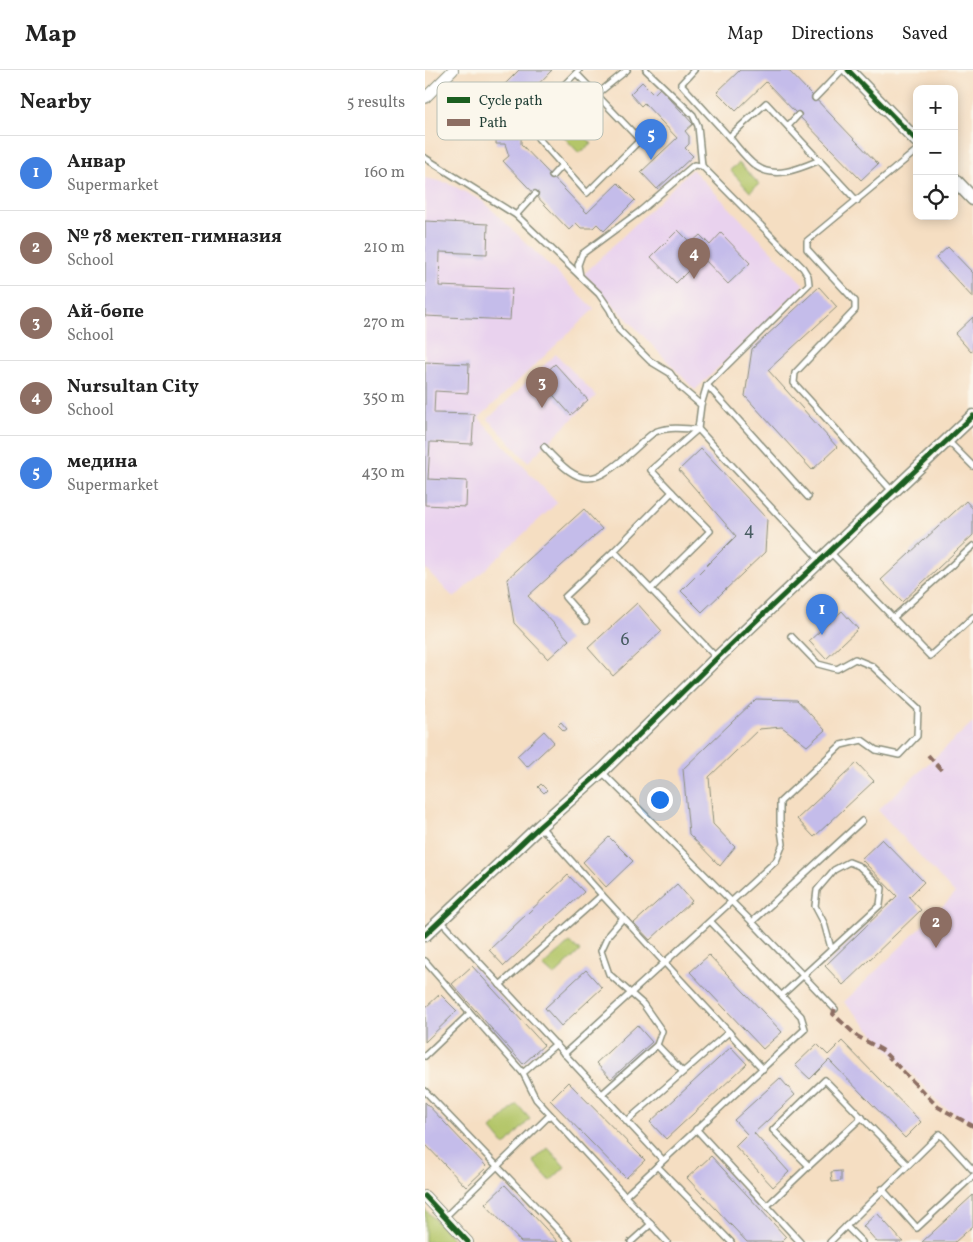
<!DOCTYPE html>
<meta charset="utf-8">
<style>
:root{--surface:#fff;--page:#f6f6f6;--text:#222;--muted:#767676;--line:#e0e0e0;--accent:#7c3aed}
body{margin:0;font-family:Vollkorn,serif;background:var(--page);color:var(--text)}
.controls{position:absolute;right:15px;top:15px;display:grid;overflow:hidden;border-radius:10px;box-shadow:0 2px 12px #0003}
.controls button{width:45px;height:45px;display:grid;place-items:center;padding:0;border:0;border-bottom:1px solid var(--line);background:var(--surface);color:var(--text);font:25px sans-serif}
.you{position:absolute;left:234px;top:729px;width:18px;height:18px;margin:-12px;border:4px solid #fff;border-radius:50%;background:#1a73e8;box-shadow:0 0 0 8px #1a73e833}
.badge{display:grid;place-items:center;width:32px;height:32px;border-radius:50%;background:var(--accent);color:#fff;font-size:16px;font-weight:700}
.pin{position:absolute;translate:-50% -41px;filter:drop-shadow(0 1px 2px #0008)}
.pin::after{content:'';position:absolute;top:26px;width:18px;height:15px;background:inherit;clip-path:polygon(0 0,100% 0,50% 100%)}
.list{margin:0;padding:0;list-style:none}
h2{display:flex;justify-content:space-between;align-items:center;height:65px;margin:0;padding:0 20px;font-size:21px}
h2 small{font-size:16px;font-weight:400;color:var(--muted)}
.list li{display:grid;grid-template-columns:32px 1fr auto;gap:15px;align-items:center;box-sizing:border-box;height:75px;padding:0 20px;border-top:1px solid var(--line)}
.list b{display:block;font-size:19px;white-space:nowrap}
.list p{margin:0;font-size:16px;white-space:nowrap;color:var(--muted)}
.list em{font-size:16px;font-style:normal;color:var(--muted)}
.icon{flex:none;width:28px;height:28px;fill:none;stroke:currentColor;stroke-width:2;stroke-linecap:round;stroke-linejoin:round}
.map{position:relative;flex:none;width:548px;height:1172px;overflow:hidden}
header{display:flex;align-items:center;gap:30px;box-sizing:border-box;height:70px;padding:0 25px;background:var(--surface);border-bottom:1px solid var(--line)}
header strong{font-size:24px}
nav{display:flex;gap:28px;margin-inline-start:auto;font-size:18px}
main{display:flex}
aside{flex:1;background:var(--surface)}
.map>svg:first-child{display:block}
.built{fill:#e9d2ee}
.green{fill:#b4c669;stroke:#6a824e}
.building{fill:#c4bcea}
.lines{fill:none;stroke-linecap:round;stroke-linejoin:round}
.service-casing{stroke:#8a8e7b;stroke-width:8}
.minor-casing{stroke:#8a8e7b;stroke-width:12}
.tertiary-casing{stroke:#8a8e7b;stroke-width:15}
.service{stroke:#fff;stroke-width:5}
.minor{stroke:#fff;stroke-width:10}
.tertiary{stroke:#fff;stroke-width:12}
.quiet{stroke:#8d6e63;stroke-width:4;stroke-dasharray:8 4;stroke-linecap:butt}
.cycleway-casing{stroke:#fbf7ec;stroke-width:8}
.cycleway{stroke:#1b5e20;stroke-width:5}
.labels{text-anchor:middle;stroke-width:4.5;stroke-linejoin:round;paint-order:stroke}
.number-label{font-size:18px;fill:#485d62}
.key{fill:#fbf7ec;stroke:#b9bfb5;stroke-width:1}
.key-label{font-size:14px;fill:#1f3d34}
</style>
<header>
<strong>Map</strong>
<nav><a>Map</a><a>Directions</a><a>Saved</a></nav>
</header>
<main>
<aside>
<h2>Nearby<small>5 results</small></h2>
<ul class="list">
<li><span class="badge" style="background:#3f7fe0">1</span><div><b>Анвар</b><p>Supermarket</p></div><em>160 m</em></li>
<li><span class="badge" style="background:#8d6e63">2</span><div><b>№ 78 мектеп-гимназия</b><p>School</p></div><em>210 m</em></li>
<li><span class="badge" style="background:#8d6e63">3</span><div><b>Ай-бөпе</b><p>School</p></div><em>270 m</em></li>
<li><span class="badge" style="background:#8d6e63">4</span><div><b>Nursultan City</b><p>School</p></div><em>350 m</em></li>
<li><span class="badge" style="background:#3f7fe0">5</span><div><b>медина</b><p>Supermarket</p></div><em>430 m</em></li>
</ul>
</aside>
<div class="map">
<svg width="548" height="1172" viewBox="0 0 548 1172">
<rect width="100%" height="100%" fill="#fbf7ec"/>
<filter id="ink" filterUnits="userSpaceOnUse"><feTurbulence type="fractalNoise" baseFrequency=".02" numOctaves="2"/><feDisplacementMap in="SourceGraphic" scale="10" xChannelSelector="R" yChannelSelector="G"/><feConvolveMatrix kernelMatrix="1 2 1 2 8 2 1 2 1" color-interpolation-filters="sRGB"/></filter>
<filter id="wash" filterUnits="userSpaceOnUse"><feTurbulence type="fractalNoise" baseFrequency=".0096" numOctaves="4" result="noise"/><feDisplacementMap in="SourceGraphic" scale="20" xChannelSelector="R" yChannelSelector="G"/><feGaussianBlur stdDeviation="1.12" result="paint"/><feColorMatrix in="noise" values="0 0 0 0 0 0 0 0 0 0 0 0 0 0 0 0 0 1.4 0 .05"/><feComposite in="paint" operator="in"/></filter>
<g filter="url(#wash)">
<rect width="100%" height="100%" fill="#f5dec2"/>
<g class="built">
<polygon points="267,99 379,215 270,320 159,204"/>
<polygon points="0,108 23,113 59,132 169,239 54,348 132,433 29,528 0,498"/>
<polygon points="131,284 171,326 103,392 63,349"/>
<polygon points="548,652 548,1053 517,1036 419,932 530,824 453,740"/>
</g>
<g class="green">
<polygon points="151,56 167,74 154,83 139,67"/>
<polygon points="314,93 334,114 325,122 305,100"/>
<polygon points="145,872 155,881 129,906 118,896"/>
<polygon points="92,1034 105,1049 80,1076 66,1059"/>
<polygon points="123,1078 140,1097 125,1111 108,1091"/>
<polygon points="0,1139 31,1172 0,1172"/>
</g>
<g id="blocks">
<g class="building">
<polygon points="94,0 127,0 97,31 96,74 162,143 193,113 210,130 179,161 172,154 168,158 156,158 151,153 144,160 78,91 84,86 80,74 71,74 72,30 83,30 87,21 80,14"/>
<polygon points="315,0 363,0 453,94 436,110 341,12 311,41 292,22"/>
<polygon points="217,12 229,24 235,18 268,54 260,61 264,66 264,74 260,78 268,86 232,119 216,102 252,68 219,33 216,36 205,24"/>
<polygon points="0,151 63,154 62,184 15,182 14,216 87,219 85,250 0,246"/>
<polygon points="253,160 266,173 275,165 285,175 296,163 325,193 303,214 277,187 251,213 226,187"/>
<polygon points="523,177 548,203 548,228 511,188"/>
<polygon points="394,217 412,237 343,300 412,377 387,400 320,326 327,279"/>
<polygon points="548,247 548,280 546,282 530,264"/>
<polygon points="0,292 44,294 43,323 10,321 9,343 49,344 47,374 5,372 3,409 42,411 41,437 0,435"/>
<polygon points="130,294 163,330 146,345 114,309"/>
<polygon points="276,379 342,449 340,482 277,542 256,521 311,466 254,400"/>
<polygon points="541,431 548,439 548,465 477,532 456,510"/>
<polygon points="159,439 177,459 103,526 144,570 123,589 89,553 82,509"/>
<polygon points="212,533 237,561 188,606 163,578"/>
<polygon points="417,541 433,559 401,589 384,571"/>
<polygon points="331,629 372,630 400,660 382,676 357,657 334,659 284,707 288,754 310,777 295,796 264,764 258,699"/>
<polygon points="136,652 142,659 139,661 133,655"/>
<polygon points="119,661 129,672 102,697 92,686"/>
<polygon points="432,693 449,711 389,767 372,749"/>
<polygon points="116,714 122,720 119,723 113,717"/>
<polygon points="184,767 208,791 181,817 158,792"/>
<polygon points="457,769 499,812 484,827 496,840 418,915 400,896 472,826 436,789"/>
<polygon points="143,805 159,822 79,896 64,880"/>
<polygon points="252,814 267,831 225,870 209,853"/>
<polygon points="284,885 357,962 338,979 265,902"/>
<polygon points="47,896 119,975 98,994 27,914"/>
<polygon points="161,900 177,918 136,956 120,938"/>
<polygon points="15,924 32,941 0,972 0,938"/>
<polygon points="212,955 227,972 186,1009 171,993"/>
<polygon points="417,971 496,1052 480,1068 404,990 385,1009 370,995 392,974 403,985"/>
<polygon points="306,977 322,994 241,1069 225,1052"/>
<polygon points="355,1008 370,1025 329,1063 364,1102 348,1117 310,1076 322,1064 309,1050"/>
<polygon points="143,1012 220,1090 201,1108 125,1030"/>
<polygon points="0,1032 62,1097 41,1117 0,1074"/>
<polygon points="286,1086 361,1167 356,1172 322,1172 262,1108"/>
<polygon points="416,1101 416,1111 407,1112 406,1102"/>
<polygon points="80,1115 133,1172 96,1172 60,1134"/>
<polygon points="548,1125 548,1156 530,1172 497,1172"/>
<polygon points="452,1143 478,1172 452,1172 438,1156"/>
</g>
</g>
</g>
<g filter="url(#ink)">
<use href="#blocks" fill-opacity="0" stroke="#8a8e7b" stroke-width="1"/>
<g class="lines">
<defs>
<g id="service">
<polyline points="221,0 268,45 273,56 277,96"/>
<polyline points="269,0 256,14 304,67 341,33 432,131"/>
<polyline points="151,3 215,70 162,123 113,68 113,41 154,0"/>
<polyline points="171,25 202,0"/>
<polyline points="390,28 417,0"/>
<polyline points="363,56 373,45"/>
<path d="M304 67C312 76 321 89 331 96 350 110 376 98 395 90"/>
<polyline points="0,88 91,145 154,205"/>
<polyline points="127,106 137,95"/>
<polyline points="91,145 110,124"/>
<polyline points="282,315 383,427"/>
<polyline points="522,370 548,396"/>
<path d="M119 377C158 420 168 416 210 379 216 374 223 366 230 362 243 356 259 359 273 359L276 335 282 315 384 214 383 206 378 198 277 96 269 95 214 142 157 184 153 195 155 206 174 224 185 240 194 260 225 291 245 303 255 317 276 335"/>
<polyline points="468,422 369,313 370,303 430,240 430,231 382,179 382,171 492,80"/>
<polyline points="189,481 291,587"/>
<polyline points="405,482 505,586 548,547"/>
<polyline points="226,519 285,461 247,422"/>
<polyline points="468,548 548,476"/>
<polyline points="161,551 140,527 189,481 247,422 226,400 273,359 395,490"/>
<polyline points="177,702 327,852 410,939"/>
<polyline points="177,825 338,999"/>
<polyline points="198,848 184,864 176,881 184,904 218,934 237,961 232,975"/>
<polyline points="16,851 238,1090"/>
<polyline points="327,852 437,751"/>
<polyline points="0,891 98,1003 111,1029 242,1172"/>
<polyline points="75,915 177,825 115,756"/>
<polyline points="357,925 455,835 457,818 434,796 424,792 409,800 392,820 390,836 399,853 406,878"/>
<polyline points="139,984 351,791 358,774 355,753 355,732 416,675 437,670 451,680 474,685 492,666 493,639 447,596 430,589 412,599 393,594 366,566"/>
<polyline points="0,986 44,944"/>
<polyline points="98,1003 131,974"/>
<polyline points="0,1021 145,1172"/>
<polyline points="177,1024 232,975 258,1002"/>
<polyline points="202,1051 304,962"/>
<polyline points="271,1059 375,1172"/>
<polyline points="232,1096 306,1172"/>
<polyline points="384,1096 437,1047"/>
<polyline points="457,1119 492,1158 548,1106"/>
<polyline points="200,1126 380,959 376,946 286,852"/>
<polyline points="342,1136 384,1096 348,1060 400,1010 482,1094"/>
<polyline points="20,1147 125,1045"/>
<polyline points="421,1156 437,1172"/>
<polyline points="206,1172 226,1154"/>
<polyline points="405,1172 515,1064 548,1100"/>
</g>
<g id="minor">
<polyline points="0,28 28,0"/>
<polyline points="0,1126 43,1172"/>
</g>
<g id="tertiary">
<polyline points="423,0 492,71"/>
<polyline points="529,109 548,129"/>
<polyline points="0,865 115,756 177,701 292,588 548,346"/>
</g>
</defs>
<use href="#service" class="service-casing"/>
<use href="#minor" class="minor-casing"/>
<use href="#tertiary" class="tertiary-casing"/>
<use href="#service" class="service"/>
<use href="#minor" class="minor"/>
<use href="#tertiary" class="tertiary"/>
<g class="quiet">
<polyline points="503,685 518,702"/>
<polyline points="410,939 408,944 432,966 457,980 513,1037 548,1056"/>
</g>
<defs>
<g id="cycleway">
<polyline points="423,0 492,71"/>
<polyline points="0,865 115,756 177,701 292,588 548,346"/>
<polyline points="0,1126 43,1172"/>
</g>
</defs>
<use href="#cycleway" class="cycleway-casing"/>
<use href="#cycleway" class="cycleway"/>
</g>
</g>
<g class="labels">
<g class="number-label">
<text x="324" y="465">4</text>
<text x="200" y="575">6</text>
</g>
</g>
<rect x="12" y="12" width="166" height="58" rx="8" class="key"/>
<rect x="22" y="27" width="23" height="6" fill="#1b5e20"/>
<rect x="22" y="49" width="23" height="7" fill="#8d6e63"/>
<g class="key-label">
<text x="54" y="35">Cycle path</text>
<text x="54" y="57">Path</text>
</g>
</svg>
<div class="controls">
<button>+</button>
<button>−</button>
<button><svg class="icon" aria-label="locate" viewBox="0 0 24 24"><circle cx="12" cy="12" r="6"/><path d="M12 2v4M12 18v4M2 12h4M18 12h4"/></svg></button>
</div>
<div class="you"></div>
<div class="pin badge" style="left:397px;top:565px;background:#3f7fe0">1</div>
<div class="pin badge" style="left:511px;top:878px;background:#8d6e63">2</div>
<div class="pin badge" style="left:117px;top:338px;background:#8d6e63">3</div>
<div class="pin badge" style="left:269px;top:209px;background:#8d6e63">4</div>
<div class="pin badge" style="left:226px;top:90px;background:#3f7fe0">5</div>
</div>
</main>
